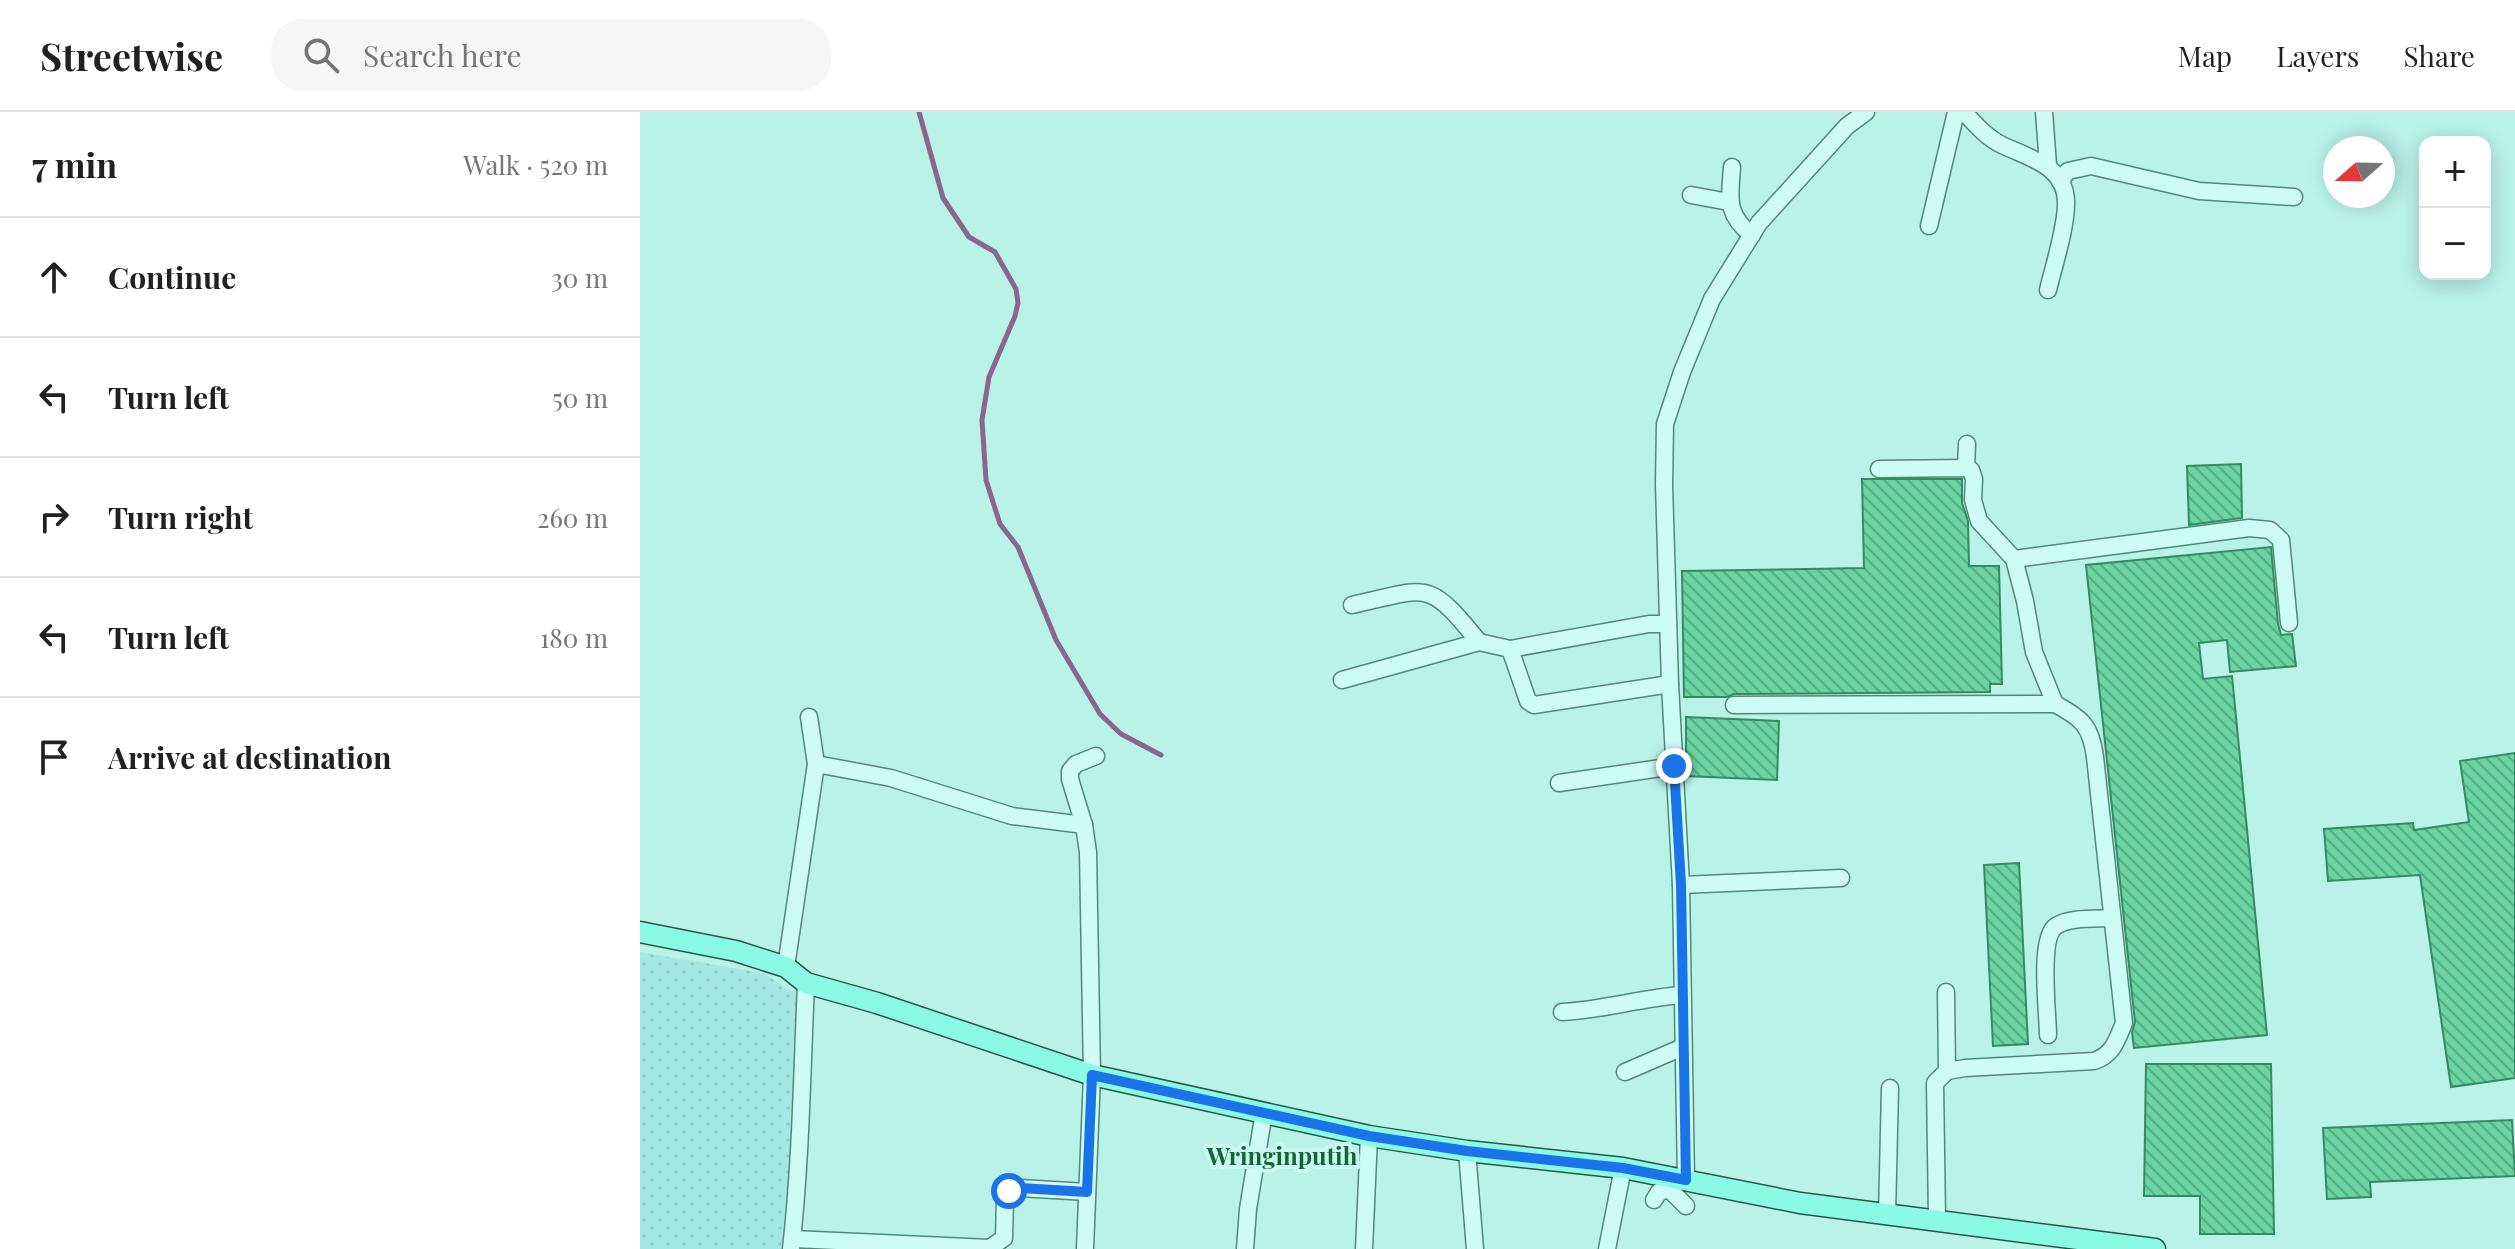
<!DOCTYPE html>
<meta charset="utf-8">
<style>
:root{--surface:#fff;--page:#f6f6f6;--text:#202124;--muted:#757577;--line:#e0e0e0}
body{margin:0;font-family:"Playfair Display",serif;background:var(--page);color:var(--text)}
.controls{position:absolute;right:24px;top:24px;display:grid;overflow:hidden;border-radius:16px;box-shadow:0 4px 20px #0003}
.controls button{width:72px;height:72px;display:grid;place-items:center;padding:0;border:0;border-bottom:2px solid var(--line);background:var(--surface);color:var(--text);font:40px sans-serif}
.compass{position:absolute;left:1683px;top:24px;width:72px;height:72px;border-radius:50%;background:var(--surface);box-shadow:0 4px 20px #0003;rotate:250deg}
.stop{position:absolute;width:24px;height:24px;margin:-18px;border:6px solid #1a73e8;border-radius:50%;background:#fff}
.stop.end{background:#1a73e8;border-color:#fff;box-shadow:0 2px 8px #0008}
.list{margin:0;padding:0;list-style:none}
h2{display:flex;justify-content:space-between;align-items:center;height:104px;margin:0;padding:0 32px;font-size:34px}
h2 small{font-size:26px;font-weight:400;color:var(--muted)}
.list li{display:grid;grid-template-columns:52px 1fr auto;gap:24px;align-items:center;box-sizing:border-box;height:120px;padding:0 32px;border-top:2px solid var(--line)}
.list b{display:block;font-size:30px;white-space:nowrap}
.list em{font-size:26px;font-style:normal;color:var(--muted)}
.icon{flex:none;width:44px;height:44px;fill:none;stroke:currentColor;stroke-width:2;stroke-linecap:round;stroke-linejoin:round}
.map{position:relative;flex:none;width:1875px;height:1137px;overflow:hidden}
header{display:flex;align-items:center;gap:48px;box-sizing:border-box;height:112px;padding:0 40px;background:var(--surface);border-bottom:2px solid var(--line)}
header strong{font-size:38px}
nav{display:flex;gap:44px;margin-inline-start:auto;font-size:28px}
.search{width:560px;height:72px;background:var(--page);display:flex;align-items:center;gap:20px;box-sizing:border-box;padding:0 28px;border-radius:32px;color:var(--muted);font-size:30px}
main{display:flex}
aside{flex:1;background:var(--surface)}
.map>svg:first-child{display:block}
.farmland{fill:url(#farmland-dots)}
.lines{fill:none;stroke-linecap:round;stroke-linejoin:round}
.stream{stroke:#8a658f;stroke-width:5}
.building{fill:url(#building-back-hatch);stroke:#368a61;stroke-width:2}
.minor-casing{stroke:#528976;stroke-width:19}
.major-casing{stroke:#285643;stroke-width:23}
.minor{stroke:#ccfcf4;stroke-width:16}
.major{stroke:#8bfae5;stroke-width:20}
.route{stroke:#1a73e8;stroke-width:10}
.labels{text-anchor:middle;stroke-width:8;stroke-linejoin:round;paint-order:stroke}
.quarter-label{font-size:24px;font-weight:bold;fill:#146730;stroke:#c9f8f0}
</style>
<header>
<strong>Streetwise</strong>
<div class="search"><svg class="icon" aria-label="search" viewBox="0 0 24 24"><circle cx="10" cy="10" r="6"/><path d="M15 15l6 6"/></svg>Search here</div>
<nav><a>Map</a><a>Layers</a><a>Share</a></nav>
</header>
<main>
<aside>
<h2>7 min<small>Walk · 520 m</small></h2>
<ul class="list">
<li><svg class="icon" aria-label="ahead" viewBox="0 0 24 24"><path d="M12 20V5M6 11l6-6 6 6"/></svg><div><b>Continue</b></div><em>30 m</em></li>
<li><svg class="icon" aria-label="left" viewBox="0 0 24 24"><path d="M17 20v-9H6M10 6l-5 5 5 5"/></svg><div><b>Turn left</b></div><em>50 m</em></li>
<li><svg class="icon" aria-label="right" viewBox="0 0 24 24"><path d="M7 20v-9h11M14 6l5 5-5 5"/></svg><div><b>Turn right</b></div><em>260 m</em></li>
<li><svg class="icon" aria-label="left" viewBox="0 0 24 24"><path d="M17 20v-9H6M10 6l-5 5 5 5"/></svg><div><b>Turn left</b></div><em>180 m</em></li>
<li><svg class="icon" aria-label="arrive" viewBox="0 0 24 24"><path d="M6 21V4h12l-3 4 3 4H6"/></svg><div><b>Arrive at destination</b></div></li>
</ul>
</aside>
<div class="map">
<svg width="1875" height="1137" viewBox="0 0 1875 1137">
<defs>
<pattern id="farmland-dots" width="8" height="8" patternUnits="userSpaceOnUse" patternTransform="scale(2)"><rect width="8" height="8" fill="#a5e8e5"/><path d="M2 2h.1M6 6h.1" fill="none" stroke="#8dc8c5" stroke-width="1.8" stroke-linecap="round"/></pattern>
<pattern id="building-back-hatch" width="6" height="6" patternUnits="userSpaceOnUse" patternTransform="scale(2)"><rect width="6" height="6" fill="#6ad4a3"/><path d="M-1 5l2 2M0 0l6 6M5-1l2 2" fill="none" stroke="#56ad85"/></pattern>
</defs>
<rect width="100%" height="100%" fill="#b9f2e7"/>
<polygon class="farmland" points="0,840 123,861 159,883 150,1059 141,1137 0,1137"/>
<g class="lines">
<polyline class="stream" points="279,0 303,86 329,125 355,140 376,177 378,191 375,204 349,265 342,308 346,368 360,412 378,435 416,528 460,602 481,622 521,643"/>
</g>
<g class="building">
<polygon points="1601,352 1602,406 1549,413 1547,354"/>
<polygon points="1222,367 1322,367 1322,391 1328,409 1329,454 1359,454 1362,572 1350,572 1350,580 1094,582 1087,585 1044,585 1042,459 1224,456"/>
<polygon points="1631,435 1638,512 1641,523 1652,522 1656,554 1590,560 1587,528 1559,531 1563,567 1592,564 1627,923 1494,936 1492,920 1495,910 1446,453"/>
<polygon points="1046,605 1139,609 1137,668 1046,664"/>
<polygon points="1875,641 1875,966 1811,975 1780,763 1688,769 1684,717 1773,711 1774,718 1829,710 1820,649"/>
<polygon points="1379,751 1388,932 1353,934 1344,753"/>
<polygon points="1506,952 1631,952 1634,1122 1560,1122 1560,1084 1504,1084"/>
<polygon points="1872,1008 1875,1064 1730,1070 1731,1085 1687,1087 1683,1016"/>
</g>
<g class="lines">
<defs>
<g id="minor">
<path d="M1324 0C1335 12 1347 26 1362 33 1389 46 1427 54 1426 92 1426 116 1414 153 1408 178"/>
<polyline points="1404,0 1408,53"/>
<path d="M1092 55C1090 86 1085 102 1112 123"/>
<polyline points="1420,69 1428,59 1451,54 1559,79 1654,85"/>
<polyline points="1051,83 1089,90"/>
<polyline points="1289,114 1316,0"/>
<polyline points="1326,356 1327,332"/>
<polyline points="1239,357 1326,356 1331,358 1334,367 1333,388 1339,409 1374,447 1385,489 1394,540 1415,592"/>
<polyline points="1374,447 1609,416 1630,418 1641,428 1649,511"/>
<path d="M712 493C789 476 787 466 839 530"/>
<polyline points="870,537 888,589 894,593 1030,572"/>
<polyline points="702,568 839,530 870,537 1009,512 1028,512"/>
<path d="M1094 593 1415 592C1442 606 1451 614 1455 645L1484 911C1477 928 1473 943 1454 949L1325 956 1307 959 1295 971 1297 1107"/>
<polyline points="169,605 176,652"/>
<polyline points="919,671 1034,654"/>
<polyline points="444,713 430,667 430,659 436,652 456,644"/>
<polyline points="1041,773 1201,766"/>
<polyline points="146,855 176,652 251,666 372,704 444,713 448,740 452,963 445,1137"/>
<polyline points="1306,880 1307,959"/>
<path d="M922 900C963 898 1001 886 1042 883"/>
<path d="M1408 923C1408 901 1398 826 1416 814 1430 805 1456 807 1472 806"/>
<polyline points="985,960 1043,935"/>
<polyline points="827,1039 835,1137"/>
<polyline points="1027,1065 1025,1068 1029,1077 1046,1094"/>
<polyline points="1046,1068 1041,773 1030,572 1024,372 1025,312 1042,260 1072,187 1119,111 1207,14 1226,0"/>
<polyline points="1014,1088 1019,1080 1029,1077"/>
<polyline points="1247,1103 1250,976"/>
<polyline points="153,1127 350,1136 364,1126 365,1087 369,1079 380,1076 447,1080"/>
<path d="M151 1137C161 1048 162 960 166 871"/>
<polyline points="605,1137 608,1097 624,1000"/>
<polyline points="724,1137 729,1024"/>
<polyline points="967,1137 983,1056"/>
</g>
<polyline id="major" points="0,820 96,839 146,855 166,871 237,891 452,963 729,1024 827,1039 983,1056 1160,1091 1515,1137"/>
</defs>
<use href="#minor" class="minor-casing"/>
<use href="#major" class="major-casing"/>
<use href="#minor" class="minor"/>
<use href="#major" class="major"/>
</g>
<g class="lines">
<polyline class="route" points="369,1079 380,1076 447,1080 452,963 729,1024 827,1039 983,1056 1046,1068 1041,773 1034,654"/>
</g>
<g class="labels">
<g class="quarter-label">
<text x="642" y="1053">Wringinputih</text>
</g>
</g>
</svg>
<div class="controls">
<button>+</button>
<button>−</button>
</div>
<svg class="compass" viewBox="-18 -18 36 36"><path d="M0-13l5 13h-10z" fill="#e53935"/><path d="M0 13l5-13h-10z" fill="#757577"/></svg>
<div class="stop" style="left:369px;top:1079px"></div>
<div class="stop end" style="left:1034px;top:654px"></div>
</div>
</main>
